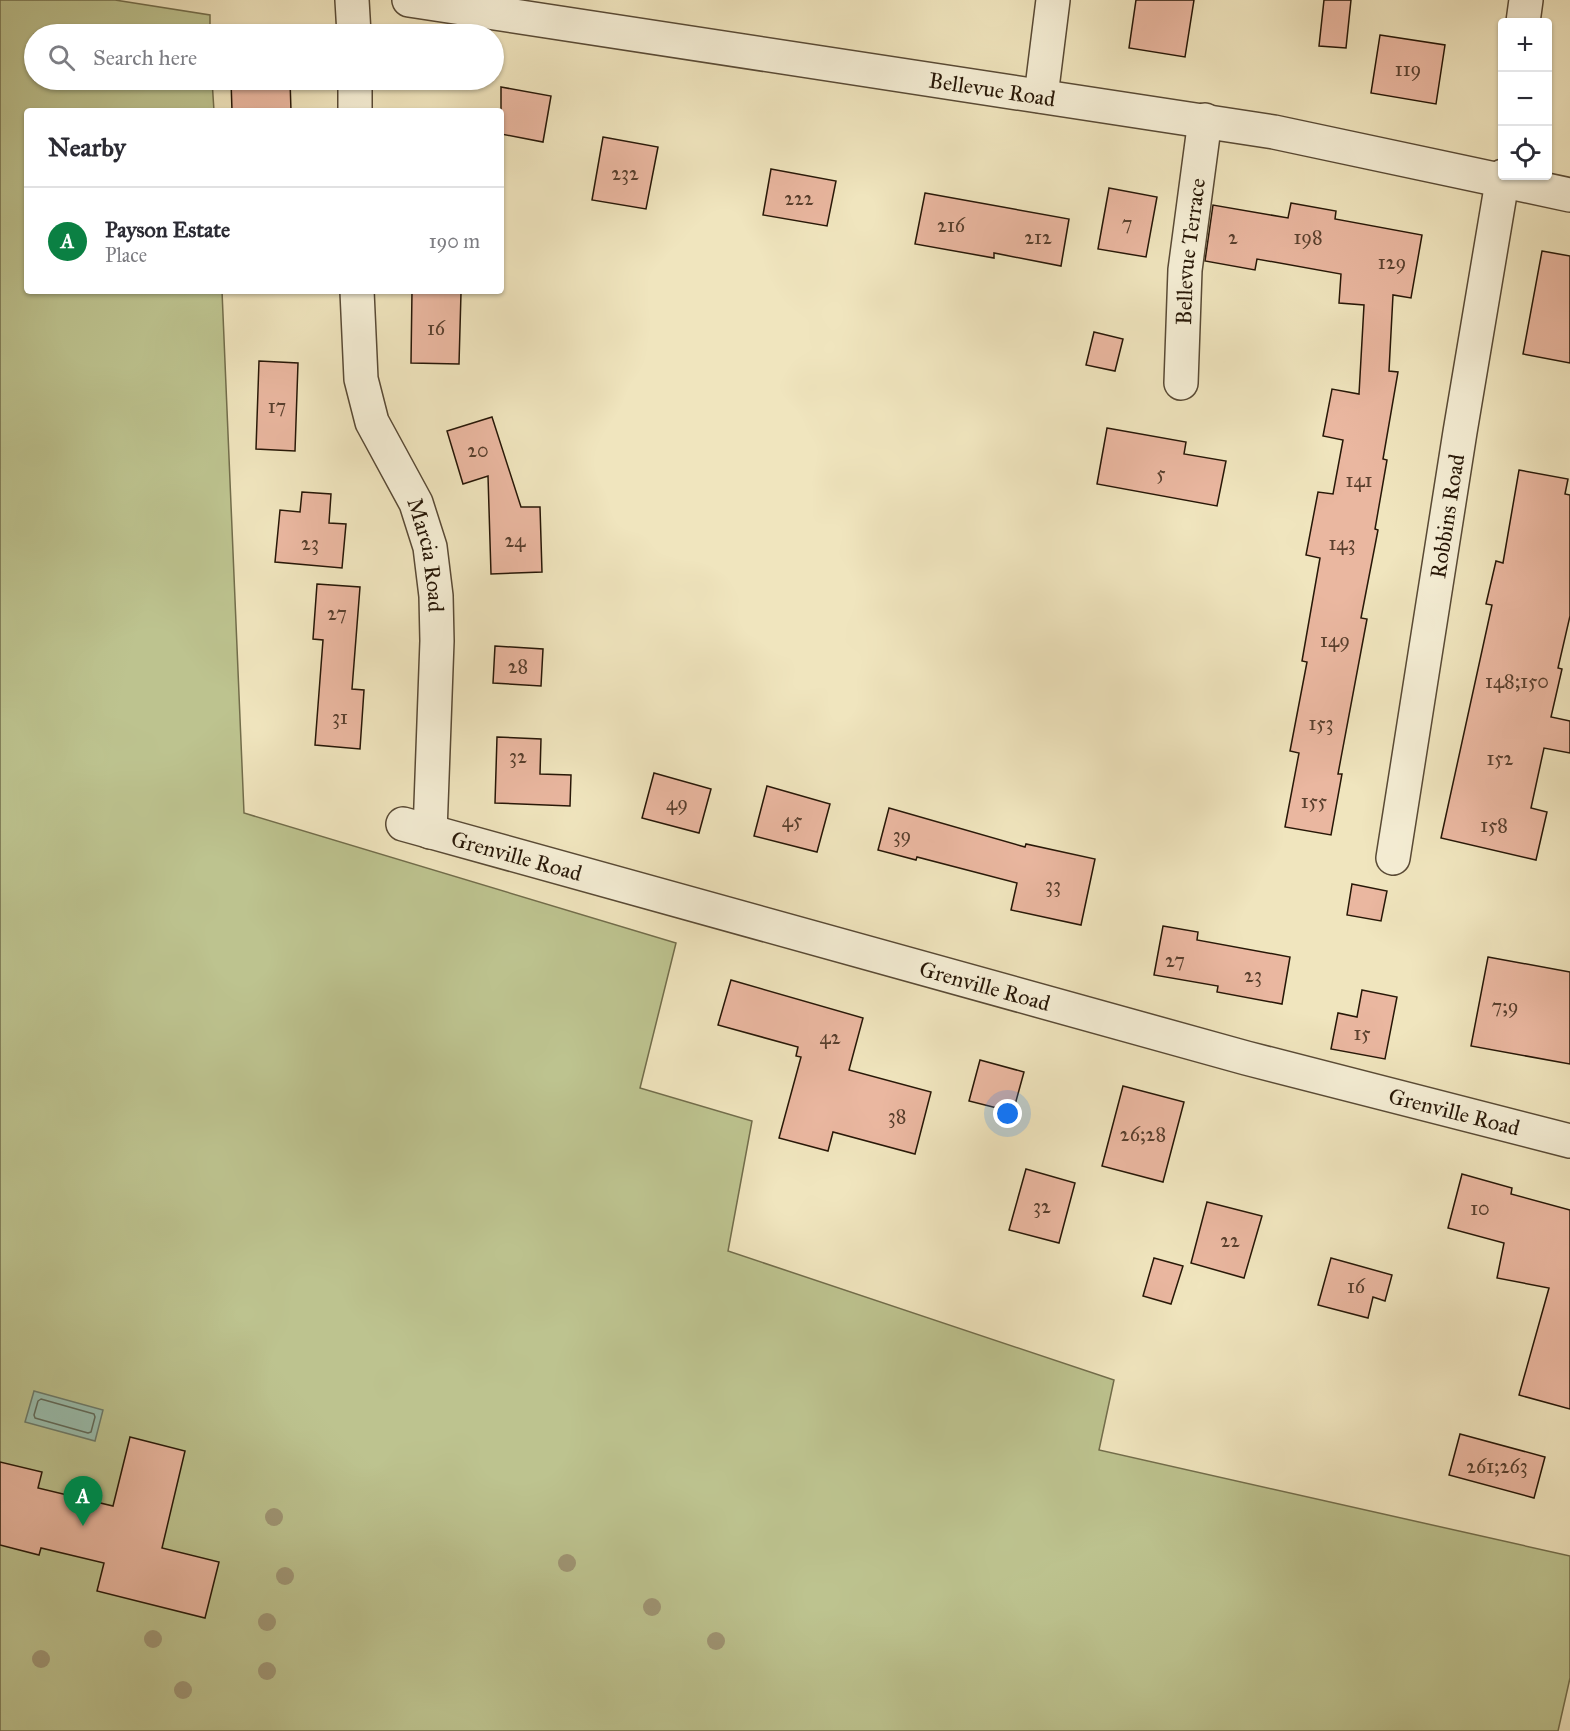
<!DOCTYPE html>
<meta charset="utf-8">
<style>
:root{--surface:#fff;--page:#f2f2f3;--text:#2b2b33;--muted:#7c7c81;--line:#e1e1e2;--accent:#0b8043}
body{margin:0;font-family:"IM FELL Great Primer",serif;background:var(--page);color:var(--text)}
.controls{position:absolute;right:18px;top:18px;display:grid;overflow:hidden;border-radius:6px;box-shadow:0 2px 4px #0004}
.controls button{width:54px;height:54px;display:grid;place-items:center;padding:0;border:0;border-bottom:2px solid var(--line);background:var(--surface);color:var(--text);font:30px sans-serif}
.you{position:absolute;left:1008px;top:1114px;width:21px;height:21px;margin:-15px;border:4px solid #fff;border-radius:50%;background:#1a73e8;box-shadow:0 0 0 9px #1a73e833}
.badge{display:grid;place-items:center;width:39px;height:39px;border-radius:50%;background:var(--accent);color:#fff;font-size:20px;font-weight:700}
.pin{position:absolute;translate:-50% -50px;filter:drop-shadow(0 2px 3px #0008)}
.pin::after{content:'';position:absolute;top:32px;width:21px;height:18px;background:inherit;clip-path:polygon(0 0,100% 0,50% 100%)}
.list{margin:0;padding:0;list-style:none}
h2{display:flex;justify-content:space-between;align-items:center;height:78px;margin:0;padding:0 24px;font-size:26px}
h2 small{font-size:20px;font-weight:400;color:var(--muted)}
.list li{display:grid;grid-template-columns:39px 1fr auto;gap:18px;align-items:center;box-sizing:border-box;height:108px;padding:0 24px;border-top:2px solid var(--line)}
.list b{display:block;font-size:22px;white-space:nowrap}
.list p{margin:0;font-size:20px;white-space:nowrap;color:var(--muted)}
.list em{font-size:20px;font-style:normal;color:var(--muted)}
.icon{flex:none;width:33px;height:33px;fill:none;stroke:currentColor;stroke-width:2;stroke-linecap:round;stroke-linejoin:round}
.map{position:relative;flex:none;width:1570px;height:1731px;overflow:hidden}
.search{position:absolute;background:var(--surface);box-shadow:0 2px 4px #0004;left:24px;top:24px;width:480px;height:66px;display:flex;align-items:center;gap:15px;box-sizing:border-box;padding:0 21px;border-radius:33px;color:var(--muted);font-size:22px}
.panel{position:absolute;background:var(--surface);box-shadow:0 2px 4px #0004;left:24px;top:108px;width:480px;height:186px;border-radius:6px}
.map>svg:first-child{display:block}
.green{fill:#bdc38f;stroke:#726d4b;stroke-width:1.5}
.water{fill:#9abfaf;stroke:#6c7c6c;stroke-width:1.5}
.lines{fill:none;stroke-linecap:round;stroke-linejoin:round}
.shore{stroke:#606b5b;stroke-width:1.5}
.building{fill:#eab7a0;stroke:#271707;stroke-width:1.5}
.minor-casing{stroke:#594a35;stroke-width:36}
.minor{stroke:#f5eed5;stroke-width:33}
.tree{fill:#9f9574}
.labels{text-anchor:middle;stroke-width:4.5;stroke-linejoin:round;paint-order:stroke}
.number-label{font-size:20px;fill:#583f2d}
.street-label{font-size:22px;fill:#271707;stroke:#f5eed5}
</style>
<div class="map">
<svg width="1570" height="1731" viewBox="0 0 1570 1731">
<rect width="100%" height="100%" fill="#f0e5be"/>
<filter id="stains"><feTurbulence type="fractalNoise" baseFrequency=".00333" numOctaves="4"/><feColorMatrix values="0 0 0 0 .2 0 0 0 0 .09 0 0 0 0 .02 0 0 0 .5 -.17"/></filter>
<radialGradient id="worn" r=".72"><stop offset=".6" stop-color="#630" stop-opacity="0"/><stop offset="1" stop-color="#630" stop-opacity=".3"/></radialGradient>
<polygon class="green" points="0,0 115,0 210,15 210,34 34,34 34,80 212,80 214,111 27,111 27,291 222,291 244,813 676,943 640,1088 752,1121 728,1251 1114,1380 1099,1450 1570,1556 1570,1678 1558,1731 0,1731"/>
<polygon class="water" points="34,1391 103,1410 95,1441 25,1422"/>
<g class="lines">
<polygon class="shore" points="41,1399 94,1414 95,1417 91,1432 88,1433 35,1418 34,1415 38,1401"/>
</g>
<g class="building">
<polygon points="1136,0 1194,0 1185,57 1129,48"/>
<polygon points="1324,0 1351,0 1346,48 1319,46"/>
<polygon points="1380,35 1445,45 1436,104 1371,93"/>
<polygon points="231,80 290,80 291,111 232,111"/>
<polygon points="501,87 551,96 543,142 501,134"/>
<polygon points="603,137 658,147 646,209 592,200"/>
<polygon points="771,169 836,181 827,226 763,215"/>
<polygon points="1109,188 1157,197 1146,257 1098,249"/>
<polygon points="925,193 1069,219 1061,266 994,253 994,258 915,244"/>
<polygon points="1291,203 1336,211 1335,219 1422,235 1411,298 1393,295 1389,371 1398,372 1383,459 1387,460 1375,529 1378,530 1361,618 1367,619 1338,774 1342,774 1331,835 1285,827 1299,753 1290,751 1307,662 1302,661 1320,558 1306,555 1318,492 1333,494 1343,440 1323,436 1332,389 1359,394 1364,305 1339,303 1341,274 1257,259 1255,270 1205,261 1213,205 1288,218"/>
<polygon points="1542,251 1570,256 1570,363 1523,354"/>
<polygon points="412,291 461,293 459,364 411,363"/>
<polygon points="1094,332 1123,339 1115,371 1086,365"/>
<polygon points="259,361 298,363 295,451 256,449"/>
<polygon points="492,417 521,507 540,507 542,572 491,574 488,476 463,484 447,431"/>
<polygon points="1107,428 1186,442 1184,454 1226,461 1217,506 1097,484"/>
<polygon points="1519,470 1568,479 1565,494 1570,495 1570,616 1558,668 1562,669 1551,717 1570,721 1570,753 1544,748 1531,808 1547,812 1536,860 1441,838 1492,605 1486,604 1496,561 1503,563"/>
<polygon points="302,492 331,494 329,523 346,524 342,568 275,562 280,510 300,512"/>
<polygon points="317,584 360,587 352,689 364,690 360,749 315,745 323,640 313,639"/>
<polygon points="495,646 543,649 541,686 493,683"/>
<polygon points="497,737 541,739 540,774 571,775 570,806 495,803"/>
<polygon points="654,773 711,789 699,833 642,818"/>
<polygon points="767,786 830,804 817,852 754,836"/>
<polygon points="889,808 1025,847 1026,844 1095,859 1081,925 1011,910 1017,883 917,857 916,860 878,850"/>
<polygon points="1352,884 1387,891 1381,921 1347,915"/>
<polygon points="1163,926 1198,932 1197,940 1290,957 1282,1004 1217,992 1218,986 1154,975"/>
<polygon points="1488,957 1570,972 1570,1064 1471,1046"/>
<polygon points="731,980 863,1018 849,1070 931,1092 915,1154 833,1132 828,1151 779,1138 801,1057 796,1056 798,1047 718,1025"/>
<polygon points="1362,990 1397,997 1385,1059 1331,1049 1338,1013 1357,1017"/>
<polygon points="980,1060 1024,1072 1013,1112 969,1101"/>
<polygon points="1123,1086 1184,1102 1163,1182 1102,1166"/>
<polygon points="1026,1169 1075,1183 1059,1243 1009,1230"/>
<polygon points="1462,1174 1512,1188 1511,1194 1570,1210 1570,1409 1519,1395 1549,1288 1497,1278 1504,1243 1448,1228"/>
<polygon points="1207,1202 1262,1216 1244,1278 1191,1263"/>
<polygon points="1154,1258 1183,1266 1171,1304 1143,1296"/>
<polygon points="1331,1258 1392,1275 1385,1301 1373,1297 1368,1318 1318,1305"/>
<polygon points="1460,1434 1545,1457 1534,1498 1449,1475"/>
<polygon points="130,1437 185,1451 162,1548 219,1562 205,1618 97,1591 104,1563 41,1548 39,1555 0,1545 0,1462 42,1472 38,1488 113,1506"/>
</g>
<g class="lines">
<defs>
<g id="minor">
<polyline points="352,0 354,34"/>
<path id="s1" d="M409 0 1274 132 1570 195"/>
<polyline points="1523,22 1526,0"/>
<polyline points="355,80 355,111"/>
<polyline points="1041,96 1053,0"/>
<path id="s2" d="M357 291 361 379 372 422 416 503 430 547 436 596 437 641 430 832"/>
<path id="s3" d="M1181 383 1185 270 1205 120"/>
<path id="s4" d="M403 824 1246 1058 1570 1141"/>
<path id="s5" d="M1393 858 1460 432 1503 176"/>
</g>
</defs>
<use href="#minor" class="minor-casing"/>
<use href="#minor" class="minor"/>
</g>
<g class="tree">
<circle cx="274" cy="1517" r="9"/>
<circle cx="567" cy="1563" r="9"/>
<circle cx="285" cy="1576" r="9"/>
<circle cx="652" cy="1607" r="9"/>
<circle cx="267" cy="1622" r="9"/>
<circle cx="153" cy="1639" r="9"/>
<circle cx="716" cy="1641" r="9"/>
<circle cx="41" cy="1659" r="9"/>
<circle cx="267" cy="1671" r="9"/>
<circle cx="183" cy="1690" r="9"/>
</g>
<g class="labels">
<g class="number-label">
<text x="1408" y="76">119</text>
<text x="625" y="180">232</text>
<text x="799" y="205">222</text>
<text x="1127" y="230">7</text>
<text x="951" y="232">216</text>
<text x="1038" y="244">212</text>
<text x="1233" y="244">2</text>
<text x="1308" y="244">198</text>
<text x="1392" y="269">129</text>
<text x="436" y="335">16</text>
<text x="277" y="413">17</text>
<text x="478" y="457">20</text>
<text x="1161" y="480">5</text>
<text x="1359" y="487">141</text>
<text x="515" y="547">24</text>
<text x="310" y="550">23</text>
<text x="1342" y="550">143</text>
<text x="337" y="620">27</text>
<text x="1335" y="647">149</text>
<text x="518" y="673">28</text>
<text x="1517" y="688">148;150</text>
<text x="340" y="724">31</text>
<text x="1321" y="730">153</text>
<text x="518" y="763">32</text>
<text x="1500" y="765">152</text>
<text x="1314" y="808">155</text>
<text x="677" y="810">49</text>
<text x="792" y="827">45</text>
<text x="1494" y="832">158</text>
<text x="902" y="842">39</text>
<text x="1053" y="892">33</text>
<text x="1175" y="967">27</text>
<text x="1253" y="982">23</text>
<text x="1505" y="1013">7;9</text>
<text x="1362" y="1040">15</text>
<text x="830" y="1044">42</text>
<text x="897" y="1123">38</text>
<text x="1143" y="1141">26;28</text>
<text x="1042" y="1213">32</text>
<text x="1480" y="1215">10</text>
<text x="1230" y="1247">22</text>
<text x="1356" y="1293">16</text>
<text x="1497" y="1473">261;263</text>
</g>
<g class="street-label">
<text dy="8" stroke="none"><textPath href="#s1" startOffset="590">Bellevue Road</textPath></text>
<text dy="8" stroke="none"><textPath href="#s3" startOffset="132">Bellevue Terrace</textPath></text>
<text dy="8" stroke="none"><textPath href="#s5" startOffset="346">Robbins Road</textPath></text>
<text dy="8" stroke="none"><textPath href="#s2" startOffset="278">Marcia Road</textPath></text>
<text dy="8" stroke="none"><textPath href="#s4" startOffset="118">Grenville Road</textPath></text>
<text dy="8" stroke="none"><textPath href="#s4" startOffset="604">Grenville Road</textPath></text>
<text dy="8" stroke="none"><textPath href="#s4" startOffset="1090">Grenville Road</textPath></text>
</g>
</g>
<rect width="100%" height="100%" filter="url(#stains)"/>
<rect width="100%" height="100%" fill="url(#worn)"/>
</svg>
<div class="controls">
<button>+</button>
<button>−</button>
<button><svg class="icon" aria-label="locate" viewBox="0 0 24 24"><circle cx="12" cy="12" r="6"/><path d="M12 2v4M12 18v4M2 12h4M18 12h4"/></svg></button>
</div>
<div class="you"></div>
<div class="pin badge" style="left:83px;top:1526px">A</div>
<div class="search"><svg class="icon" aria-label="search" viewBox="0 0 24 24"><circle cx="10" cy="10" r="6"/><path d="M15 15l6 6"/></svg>Search here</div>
<section class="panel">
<h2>Nearby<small></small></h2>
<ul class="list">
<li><span class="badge">A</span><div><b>Payson Estate</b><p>Place</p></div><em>190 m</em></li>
</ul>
</section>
</div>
